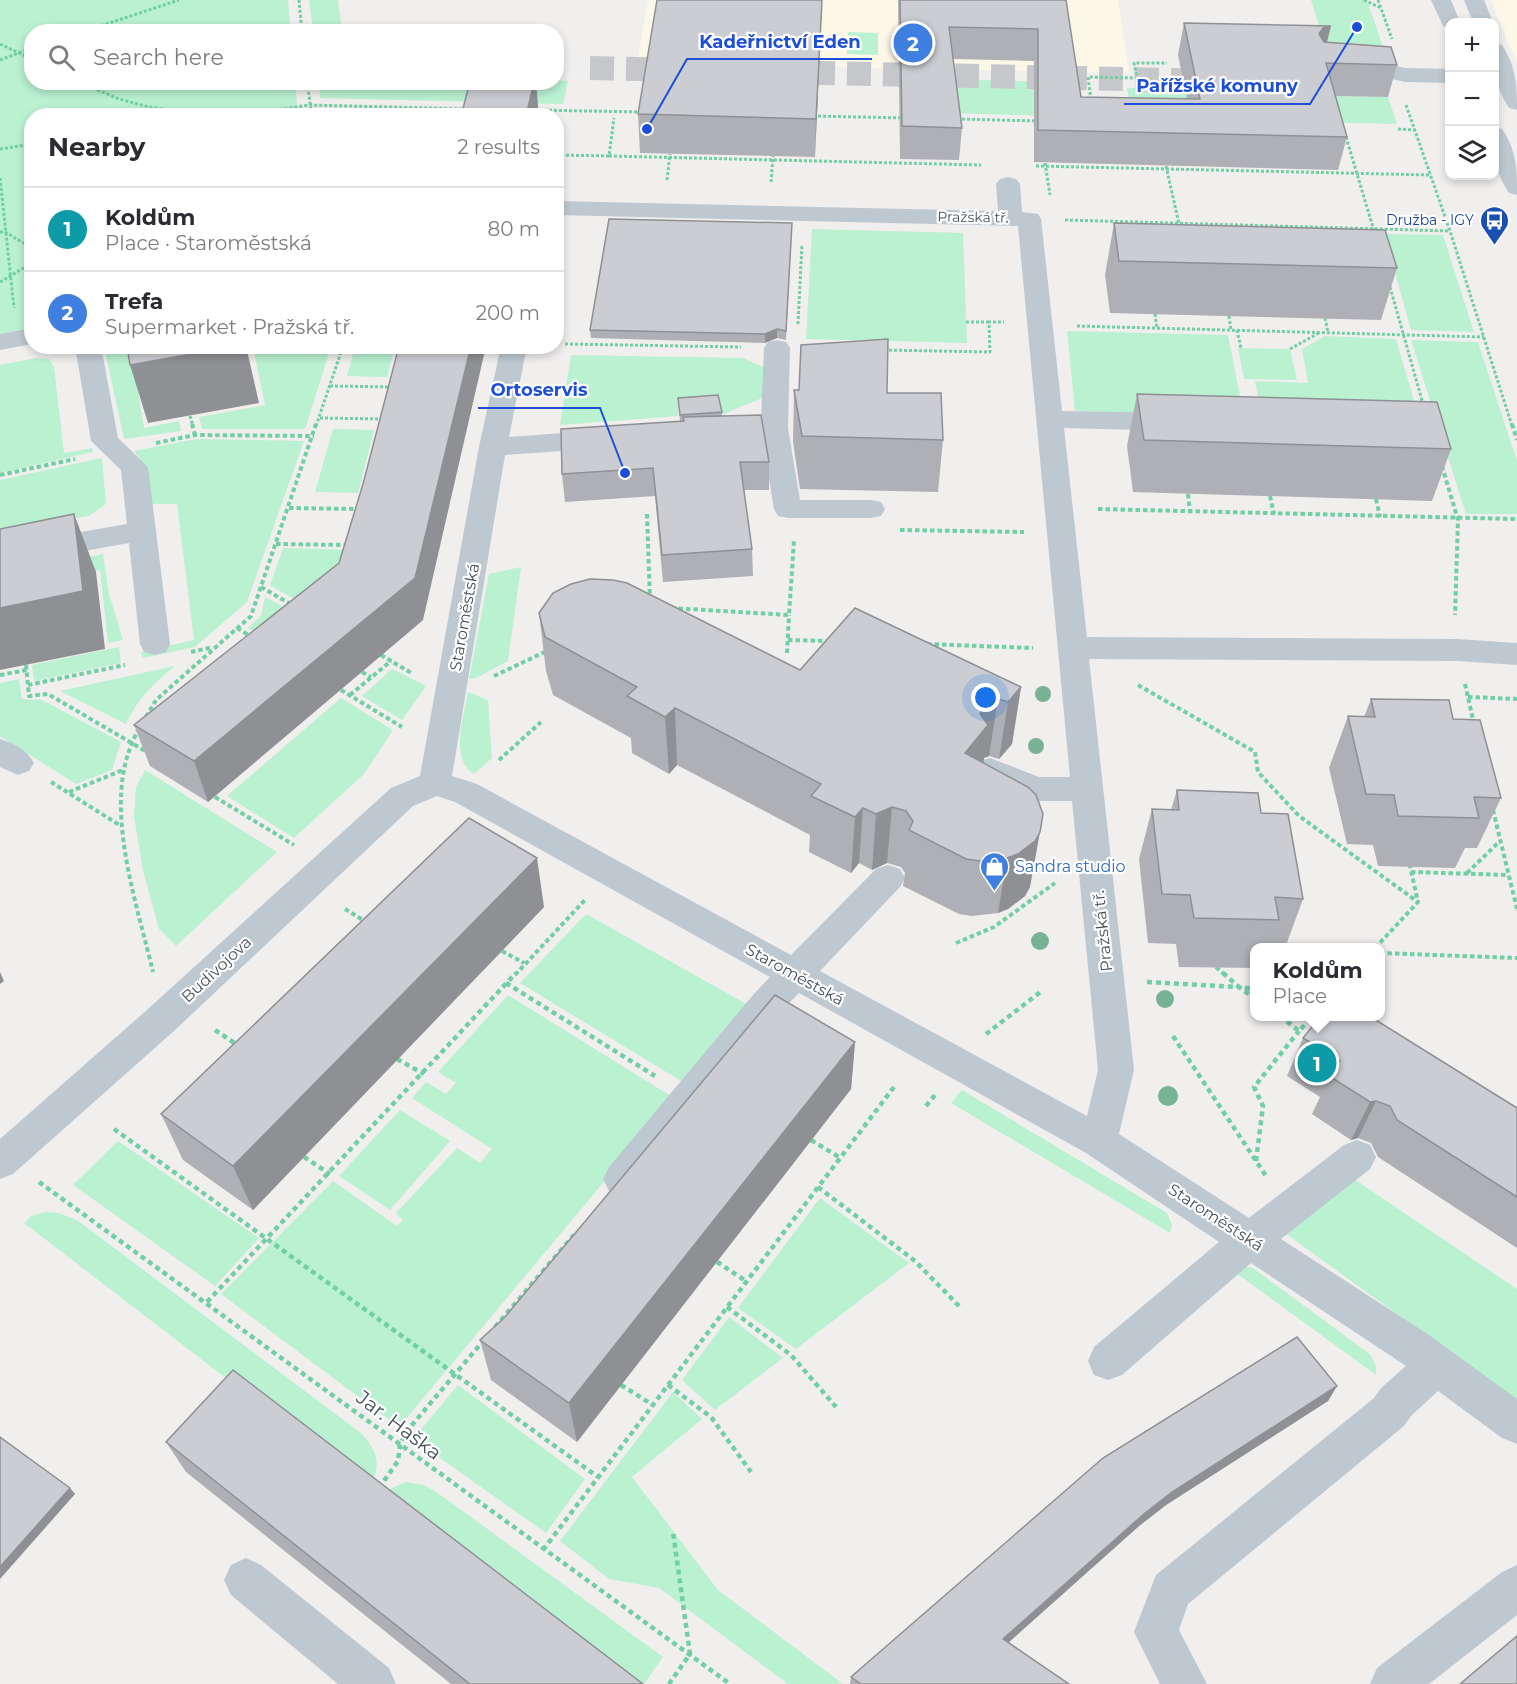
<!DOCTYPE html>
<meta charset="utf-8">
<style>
:root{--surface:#fff;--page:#f2f2f3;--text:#2b2b33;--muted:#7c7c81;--line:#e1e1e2;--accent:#7c3aed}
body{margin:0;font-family:Montserrat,sans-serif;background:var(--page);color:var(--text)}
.controls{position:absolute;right:18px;top:18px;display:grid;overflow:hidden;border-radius:12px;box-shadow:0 3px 9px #0003}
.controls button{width:54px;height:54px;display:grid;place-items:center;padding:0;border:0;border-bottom:2px solid var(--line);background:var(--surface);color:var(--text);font:30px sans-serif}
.you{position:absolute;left:986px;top:698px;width:21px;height:21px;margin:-15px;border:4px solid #fff;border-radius:50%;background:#1a73e8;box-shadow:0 0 0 9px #1a73e833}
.badge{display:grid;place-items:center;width:39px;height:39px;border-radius:50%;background:var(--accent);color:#fff;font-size:20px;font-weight:700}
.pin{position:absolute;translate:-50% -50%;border:3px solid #fff;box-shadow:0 2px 6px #0006}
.popup{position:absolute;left:1250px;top:943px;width:135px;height:78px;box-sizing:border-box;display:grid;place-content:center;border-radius:12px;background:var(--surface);filter:drop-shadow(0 2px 4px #0005);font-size:20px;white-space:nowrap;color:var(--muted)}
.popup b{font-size:22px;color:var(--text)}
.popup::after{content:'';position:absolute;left:50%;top:100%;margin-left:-12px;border:12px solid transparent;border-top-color:var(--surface)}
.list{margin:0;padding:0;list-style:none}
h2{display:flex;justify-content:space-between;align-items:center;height:78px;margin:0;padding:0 24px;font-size:26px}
h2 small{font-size:20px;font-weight:400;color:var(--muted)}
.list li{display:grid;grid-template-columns:39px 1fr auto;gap:18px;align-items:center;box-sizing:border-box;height:84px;padding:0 24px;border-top:2px solid var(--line)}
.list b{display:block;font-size:22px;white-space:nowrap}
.list p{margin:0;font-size:20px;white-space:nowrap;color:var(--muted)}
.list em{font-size:20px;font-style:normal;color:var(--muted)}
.icon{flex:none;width:33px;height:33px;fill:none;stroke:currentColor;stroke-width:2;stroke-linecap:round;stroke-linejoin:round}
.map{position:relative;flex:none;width:1517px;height:1684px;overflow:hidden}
.search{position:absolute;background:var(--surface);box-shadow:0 3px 9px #0003;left:24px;top:24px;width:540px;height:66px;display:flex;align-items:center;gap:15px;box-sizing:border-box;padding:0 21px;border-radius:24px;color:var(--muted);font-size:22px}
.panel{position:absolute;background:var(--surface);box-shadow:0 3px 9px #0003;left:24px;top:108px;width:540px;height:246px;border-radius:24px}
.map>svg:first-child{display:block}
.commercial{fill:#fdf7e7}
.green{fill:#baf1d1}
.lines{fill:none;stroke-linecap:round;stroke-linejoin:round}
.minor-tunnel{stroke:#c6c7ca;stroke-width:24;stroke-dasharray:24 12;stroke-linecap:butt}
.path-far2{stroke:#71d0a3;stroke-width:3;stroke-dasharray:3 2;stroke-linecap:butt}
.path-far1{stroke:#71d0a3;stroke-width:4;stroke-dasharray:4.5 3;stroke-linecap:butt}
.path{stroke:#71d0a3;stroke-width:4.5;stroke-dasharray:5 4;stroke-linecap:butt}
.minor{fill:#bec8d1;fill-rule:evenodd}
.tree{fill:#77b295}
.wall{fill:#afb0b5}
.shaded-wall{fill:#8e9094}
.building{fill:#cbcdd3;stroke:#8e9094;stroke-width:1.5}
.labels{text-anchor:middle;stroke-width:4.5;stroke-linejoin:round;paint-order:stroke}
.far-street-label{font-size:14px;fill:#46515d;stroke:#fff}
.far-transit-label{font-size:14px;fill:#164399;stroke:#fff;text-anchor:end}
.street-label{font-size:16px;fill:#46515d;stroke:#fff}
.shop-label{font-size:16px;fill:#366cbe;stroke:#fff;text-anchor:start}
.near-street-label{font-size:20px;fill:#46515d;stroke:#fff}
.leader{fill:none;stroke:#1d4ed8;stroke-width:2}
.callout-dot{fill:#1d4ed8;stroke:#fff;stroke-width:2}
.callout-label{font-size:18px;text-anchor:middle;font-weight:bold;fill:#1d4ed8;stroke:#fff;stroke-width:4.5;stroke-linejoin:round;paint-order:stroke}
</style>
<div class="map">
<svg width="1517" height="1684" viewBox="0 0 1517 1684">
<rect width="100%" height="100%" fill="#f1eeee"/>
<g class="commercial">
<polygon points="648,0 1118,0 1129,73 637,63"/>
<polygon points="1491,0 1517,0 1517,62 1506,38"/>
</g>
<g class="green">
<polygon points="0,0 288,0 291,31 32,32 32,82 295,83 298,115 32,116 31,328 0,334"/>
<polygon points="309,0 338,0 342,31 313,31"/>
<polygon points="1311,0 1367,0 1387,59 1329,58"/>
<polygon points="848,32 878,33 878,55 847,54"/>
<polygon points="904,78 1057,82 1060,116 904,112"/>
<polygon points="557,80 568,81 563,104 320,98 319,83 556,82"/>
<polygon points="1127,88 1185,89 1186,93 1388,97 1397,124 1132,118"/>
<polygon points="812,229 963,233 967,343 806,339"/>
<polygon points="1384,234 1443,235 1474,332 1411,330"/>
<polygon points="1067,331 1228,335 1244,416 1075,411"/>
<polygon points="1325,336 1396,339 1420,421 1262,416 1255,381 1308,383 1302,349"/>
<polygon points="1411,340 1478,342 1517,461 1517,514 1466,514"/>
<polygon points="127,346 133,360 144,428 179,421 181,431 124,439 105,351"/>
<polygon points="253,347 331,347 305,429 202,429 199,417 265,405"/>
<polygon points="355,347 395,347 387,377 347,376"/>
<polygon points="1238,348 1290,349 1297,380 1244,379"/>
<polygon points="571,355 743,358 766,368 767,396 721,415 678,407 678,416 560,425"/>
<polygon points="36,358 49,359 54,367 64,453 92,448 93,452 0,473 0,365"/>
<polygon points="333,429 374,430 358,493 315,492"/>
<polygon points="196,439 304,441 247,602 195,647 143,658 141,652 194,640 177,504 149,504 144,465 134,451"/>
<polygon points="102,458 106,504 89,516 0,531 0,480"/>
<polygon points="283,548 358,550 326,618 270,585"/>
<polygon points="103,554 109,594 123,640 108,643 100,570 0,589 0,574"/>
<polygon points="521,567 508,661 476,678 469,679 489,574"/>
<polygon points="265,597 306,619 275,644 248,628 261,616"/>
<polygon points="119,647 121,663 34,681 32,665"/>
<path d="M175 666C154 683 137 699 126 724L60 691Z"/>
<polygon points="392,669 426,686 402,720 362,696"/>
<polygon points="19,679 22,699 42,700 121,742 112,770 76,784 0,736 0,683"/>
<path d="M468 692 488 700 492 758 474 774C449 758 464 716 468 692Z"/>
<polygon points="341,698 393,730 364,774 294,838 227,796"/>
<polygon points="145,770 277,852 176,946 159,929 143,871 134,816 136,787"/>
<polygon points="586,914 750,1006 686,1084 520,983"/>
<polygon points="508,995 674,1098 399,1427 221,1294 333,1181 397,1226 403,1220 396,1213 457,1148 480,1163 492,1149 412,1098 426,1082 446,1094 456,1083 438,1072"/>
<polygon points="962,1090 1167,1213 1172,1225 1170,1233 951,1103"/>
<polygon points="400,1110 450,1141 390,1210 339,1176"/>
<polygon points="118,1141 259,1238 215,1286 73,1185"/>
<polygon points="1354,1179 1517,1289 1517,1401 1285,1233"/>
<polygon points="820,1198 909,1263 796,1349 738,1308"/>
<path d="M45 1212 59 1213 77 1220 361 1433C378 1452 382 1464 369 1488L24 1223 31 1216Z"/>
<polygon points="1243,1266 1253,1268 1371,1355 1376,1367 1376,1375 1232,1270"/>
<polygon points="729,1317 783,1358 715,1410 682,1380"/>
<polygon points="458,1385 585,1479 546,1533 413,1439"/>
<polygon points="673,1392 702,1419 632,1477 718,1590 843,1684 788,1684 659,1588 609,1579 560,1541"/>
<polygon points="406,1482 424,1485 442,1496 663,1657 644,1684 626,1684 382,1498 392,1488"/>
</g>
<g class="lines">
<g class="minor-tunnel">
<polyline points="590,68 690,70"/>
<polyline points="775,72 1227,81"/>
</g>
<g class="path-far2">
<polyline points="299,0 302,32"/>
<polyline points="1364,0 1381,8"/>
<polyline points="1378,0 1392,39"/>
<polyline points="82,32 179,0"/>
<polyline points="0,44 32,59"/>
<polyline points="0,60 32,48"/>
<polyline points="79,82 119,99 149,107 214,116"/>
<polyline points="307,82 312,116"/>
<polyline points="1091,100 1088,77 1137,78 1134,63 1167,63"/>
<polyline points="1406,105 1450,231 1512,426"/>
<polyline points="534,110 641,112"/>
<polyline points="235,116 309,105 467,109"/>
<polyline points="282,116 302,107"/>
<polyline points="416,116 418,107"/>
<polyline points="813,116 905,118"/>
<polyline points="957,119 1037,121"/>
<polyline points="1398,129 1414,130"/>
<polyline points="1346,137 1375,234"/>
<polyline points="0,149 32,144"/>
<polyline points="556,155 609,156 614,118"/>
<polyline points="609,156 981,165"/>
<polyline points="1045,163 1050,195"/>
<polyline points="1036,166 1430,175"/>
<polyline points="1166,166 1179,224"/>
<polyline points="0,178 14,308"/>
<polyline points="667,180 670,154"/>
<polyline points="771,182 773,156"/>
<polyline points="1065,220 1450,231"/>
<polyline points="0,232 5,232 32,248"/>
<polyline points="0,282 32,263"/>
<polyline points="1390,287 1423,404"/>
<polyline points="1155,314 1157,328"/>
<polyline points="1229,316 1231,330"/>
<polyline points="1325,318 1328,332"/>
<polyline points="966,322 989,322"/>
<polyline points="798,324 802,244"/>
<polyline points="1077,326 1484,337"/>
<polyline points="1237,330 1241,348"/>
<polyline points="565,344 741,347"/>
<polyline points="1290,349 1319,333"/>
<polyline points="884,350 990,352 989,322 1004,322"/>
<polyline points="330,386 392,387"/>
<polyline points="190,416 193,426"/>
<polyline points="320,418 385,419"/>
<polyline points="316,426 343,346"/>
</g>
<g class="path-far1">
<polyline points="192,424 195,435"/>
<polyline points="1512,424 1517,440"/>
<polyline points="156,443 195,435 314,436"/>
<polyline points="1442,466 1458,520 1455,615"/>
<polyline points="0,475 75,459"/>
<polyline points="1188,494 1190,512"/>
<polyline points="1270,496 1274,514"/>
<polyline points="1376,499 1380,517"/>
<polyline points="289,508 360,509"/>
<polyline points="1098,509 1517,519"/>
<polyline points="647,514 650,600"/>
<polyline points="900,530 1024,532"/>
<polyline points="276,544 347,545"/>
<polyline points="261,587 292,605"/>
<polyline points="671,608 789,615 794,540"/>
<polyline points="237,628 252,637"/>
<polyline points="788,640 829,641"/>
<polyline points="927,644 1033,648"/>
<polyline points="191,652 213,647"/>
<polyline points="787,653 789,615"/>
<polyline points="381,655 413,674"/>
<polyline points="26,665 29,696 48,694 147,752"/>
<polyline points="362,672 371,677"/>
<polyline points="0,675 27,670"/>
<polyline points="494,676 547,651"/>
<polyline points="1465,684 1474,724"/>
<polyline points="28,685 125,665"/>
<polyline points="1138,685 1255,752 1258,772 1299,816 1418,902"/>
<polyline points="341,690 402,727"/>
<polyline points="350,695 391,661"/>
<polyline points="1468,697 1517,699"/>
<polyline points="146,717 156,700 251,616 316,424"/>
<path d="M139 728C135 736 131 745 128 754 107 819 138 908 153 972"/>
<polyline points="499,760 541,722"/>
<polyline points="51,782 121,826"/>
<polyline points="69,792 123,770"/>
<polyline points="215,797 294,845"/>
<polyline points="1493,810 1517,909"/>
<polyline points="1411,872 1508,875"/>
<polyline points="1467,873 1500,841"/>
<polyline points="345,909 366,922"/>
<polyline points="956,943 994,927 1055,883"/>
<polyline points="1375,948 1418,902 1410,866"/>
<polyline points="502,951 524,963"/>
<polyline points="1380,953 1517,958"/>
<polyline points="1216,967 1225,975"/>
<polyline points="515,975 585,900"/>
</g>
<g class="path">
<polyline points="1223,973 1239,987 1254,989"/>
<polyline points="1147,982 1239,987 1254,998"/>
<polyline points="506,983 655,1076"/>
<polyline points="1280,1016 1299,1031 1313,1016"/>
<polyline points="215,1030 239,1046"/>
<polyline points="986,1034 1043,990"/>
<polyline points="1173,1036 1266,1176"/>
<polyline points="397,1059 424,1074"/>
<polyline points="926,1106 935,1095"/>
<polyline points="114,1129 598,1477"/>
<polyline points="811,1140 839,1157"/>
<polyline points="304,1157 330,1174"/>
<polyline points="1256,1161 1263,1106 1254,1087 1299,1031"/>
<polyline points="39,1182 730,1684"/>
<polyline points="818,1187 915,1261 959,1306"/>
<polyline points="717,1262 746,1281"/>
<polyline points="207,1302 516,973"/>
<polyline points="727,1307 791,1355 836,1407"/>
<polyline points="495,1327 574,1235"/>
<polyline points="621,1385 653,1405"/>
<polyline points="668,1385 711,1417 751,1472"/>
<polyline points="379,1488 398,1461 400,1445 406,1432 484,1340"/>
<polyline points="543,1550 894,1087"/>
<polyline points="669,1684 690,1654 673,1532"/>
</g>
<g class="minor">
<polygon points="1431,0 1451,0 1460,22 1450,22 1450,28 1443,26"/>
<polygon points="1464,0 1484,0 1493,22 1473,22"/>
<path d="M1494 44 1502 45C1516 66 1517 86 1517 110L1509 108C1495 87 1494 67 1494 44Z"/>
<polygon points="1350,62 1379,62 1405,68 1450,69 1450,83 1405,82 1379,76 1342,74 1339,69 1342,64"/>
<path d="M1494 127 1502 129C1517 151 1517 170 1517 195L1509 193C1494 172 1494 151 1494 127Z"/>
<polygon points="1008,177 1016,179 1020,184 1022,212 1038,214 1041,219 1062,411 1177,413 1187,416 1190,422 1187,428 1177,431 1064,428 1087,637 1457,639 1517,643 1517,665 1457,661 1089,659 1134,1070 1119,1134 1249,1218 1344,1145 1357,1140 1370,1145 1376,1157 1370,1169 1281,1239 1429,1335 1517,1399 1517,1444 1502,1438 1438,1391 1411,1416 1404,1426 1188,1604 1179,1630 1207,1684 1160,1684 1134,1632 1156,1575 1374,1398 1381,1388 1406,1366 1251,1263 1122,1375 1108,1380 1094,1375 1088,1361 1094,1347 1219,1242 1086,1153 799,993 777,1015 635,1191 622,1196 609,1191 603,1179 609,1167 753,995 770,977 455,802 437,796 413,806 174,1031 13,1174 0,1179 0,1139 148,1009 391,788 420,776 479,447 501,346 527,346 509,437 605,430 615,433 619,439 615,445 605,448 505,455 452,776 477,784 791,955 876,869 888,865 900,869 905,878 900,887 820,971 1087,1116 1098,1070 1072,801 1037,801 1026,798 979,779 974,770 979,761 990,758 1039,777 1070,777 1018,226 556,215 556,201 998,211 996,184 1000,179"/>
<polygon points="32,328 32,344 0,350 0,334"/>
<polygon points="777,340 786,342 790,348 788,428 800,500 871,500 881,502 885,509 881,516 871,518 788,518 778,516 774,509 762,437 719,440 709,437 705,431 709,425 761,420 764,348 768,342"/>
<polygon points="75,346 101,346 118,438 148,467 170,644 166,652 155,655 144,652 140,644 129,543 0,566 0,546 127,524 121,470 91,441"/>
<path d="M0 739C14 743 27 750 34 763L29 771 18 775 0 767Z"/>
<polygon points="246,1558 261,1565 389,1668 396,1684 338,1684 231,1595 224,1580 231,1565"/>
<polygon points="1517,1565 1517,1615 1429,1684 1370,1684 1377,1668 1502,1572"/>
</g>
</g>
<g class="tree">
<circle cx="1043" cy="694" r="8"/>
<circle cx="1036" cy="746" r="8"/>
<circle cx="1040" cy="941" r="9"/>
<circle cx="1165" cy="999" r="9"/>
<circle cx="1168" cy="1096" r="10"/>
</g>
<g class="wall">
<polygon points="822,0 815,157 640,153 638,114"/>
<polygon points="898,0 1066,0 1081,97 1187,99 1178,55 1184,23 1327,42 1397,65 1388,97 1335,96 1347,137 1338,170 1034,162 1034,61 953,59 962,128 959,160 900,159"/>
<polygon points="792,223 786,340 777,338 765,343 591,338 590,330"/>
<polygon points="1114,223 1397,268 1381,320 1110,313 1105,275"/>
<polygon points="794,390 887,393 943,440 938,492 800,489 793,442"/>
<polygon points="1137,394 1451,449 1432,501 1133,492 1127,446"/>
<polygon points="678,398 722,412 722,416 769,462 769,490 744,490 752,549 753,576 663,582 655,496 565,502 562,474 680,421"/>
<polygon points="539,613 800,670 1021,687 1012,744 999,759 989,756 984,758 983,763 1030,887 1025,896 1008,909 998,913 972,916 959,914 903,886 905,873 901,867 887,863 872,870 859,863 851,873 809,852 810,835 677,765 669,774 632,753 631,738 553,695 546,671"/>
<polygon points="423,620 208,802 150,766 134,725"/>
<polygon points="1371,699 1453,719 1501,798 1477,848 1465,848 1455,868 1378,866 1373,845 1347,844 1329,768 1348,716 1364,717"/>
<polygon points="1177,790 1261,813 1303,899 1285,948 1254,948 1254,968 1179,967 1176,944 1148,943 1139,859 1152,809 1171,810"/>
<polygon points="544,907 253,1210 183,1160 161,1114"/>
<polygon points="1303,1038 1517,1108 1517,1248 1378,1157 1371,1143 1358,1138 1351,1140 1312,1114 1320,1097 1287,1076"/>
<polygon points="855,1042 851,1089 577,1442 491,1380 480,1340"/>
<polygon points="1337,1386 1328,1401 1166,1505 1139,1526 1009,1642 1069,1684 850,1684 851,1677"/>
<polygon points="166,1442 643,1684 451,1684 186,1472"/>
</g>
<g class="shaded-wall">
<polygon points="822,0 815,157 816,119"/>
<polygon points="1331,26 1323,58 1319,34 1323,28"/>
<polygon points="534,82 536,82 539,116 526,116"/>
<polygon points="777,329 777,338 765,343 765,334"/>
<polygon points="236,346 246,346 259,403 148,423 130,365"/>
<polygon points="471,346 486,346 423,620 208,802 194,761 415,578"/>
<polygon points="74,514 96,572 105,649 0,670 0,608"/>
<polygon points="1021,687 1012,744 999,759 1008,702"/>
<polygon points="998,699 989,756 984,758 980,782 965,753 985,703"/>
<polygon points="675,708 677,765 669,774 665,717"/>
<polygon points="892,807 887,863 872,870 876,814"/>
<polygon points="863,808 859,863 851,873 855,817"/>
<polygon points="1040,832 1030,887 1025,896 1008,909 998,913 1007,858"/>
<polygon points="537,858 544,907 253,1210 233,1166"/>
<polygon points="0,972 4,981 0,984"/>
<polygon points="855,1042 851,1089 577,1442 569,1403"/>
<polygon points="1376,1101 1358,1138 1351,1140 1370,1102"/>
<polygon points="1337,1386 1328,1401 1166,1505 1139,1526 999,1651 1003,1639 1145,1513 1172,1492"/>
<polygon points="70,1488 75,1494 0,1579 0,1567"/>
</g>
<g class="building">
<polygon points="657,0 822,0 816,119 638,114"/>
<polygon points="900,0 1066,0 1081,97 1200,99 1184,23 1331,26 1323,28 1319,34 1324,42 1391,47 1397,65 1326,63 1347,137 1038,130 1038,29 949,27 962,128 902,126"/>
<polygon points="470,82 534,82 526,116 461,116"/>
<polygon points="267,111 268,116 237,116"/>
<polygon points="609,219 792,223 786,331 777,329 765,334 590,330"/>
<polygon points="1114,223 1385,230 1397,268 1119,261"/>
<polygon points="888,339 887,393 941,393 943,440 802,436 794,390 799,390 801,345"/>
<polygon points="127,346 236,346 130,365"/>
<polygon points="399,346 471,346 415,578 194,761 134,725 339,563 363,484"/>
<polygon points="1137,394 1437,402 1451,449 1144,440"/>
<polygon points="718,395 722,412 680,415 678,398"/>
<polygon points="761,415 769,462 740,462 752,549 662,555 653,468 562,474 561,429 684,421 683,417"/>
<polygon points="74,514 83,591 0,608 0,529"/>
<polygon points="590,579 613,580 627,583 800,670 855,608 1021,687 1008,702 998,699 985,703 980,714 988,725 965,753 1028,787 1036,795 1043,814 1040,832 1035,841 1018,854 1007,858 981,861 966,859 909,830 913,821 906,811 892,807 876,814 863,808 855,817 811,796 821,784 675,708 665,717 627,696 637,687 545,637 539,613 553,593 571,584"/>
<polygon points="1371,699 1449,700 1453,719 1480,720 1501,798 1474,797 1479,818 1398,816 1394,795 1366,794 1348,716 1375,717"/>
<polygon points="1177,790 1258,793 1261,813 1288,814 1303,899 1275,897 1279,920 1194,918 1190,895 1162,894 1152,809 1179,810"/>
<polygon points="469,818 537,858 233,1166 161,1114"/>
<polygon points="775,995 855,1042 569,1403 480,1340 504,1318"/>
<polygon points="1320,1017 1371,1017 1517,1108 1517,1197 1397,1120 1390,1106 1376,1101 1370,1102 1329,1076 1340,1061 1303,1038"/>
<polygon points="1297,1337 1337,1386 1172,1492 1145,1513 1003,1639 1069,1684 861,1684 851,1677 1103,1458"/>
<polygon points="233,1370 643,1684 470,1684 166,1442"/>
<polygon points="0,1437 70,1488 0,1567"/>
<polygon points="1517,1636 1517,1684 1460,1684"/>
</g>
<defs>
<symbol id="bus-pin" viewBox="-11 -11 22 30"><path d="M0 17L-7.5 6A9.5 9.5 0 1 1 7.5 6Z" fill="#1a4fb4" stroke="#fff"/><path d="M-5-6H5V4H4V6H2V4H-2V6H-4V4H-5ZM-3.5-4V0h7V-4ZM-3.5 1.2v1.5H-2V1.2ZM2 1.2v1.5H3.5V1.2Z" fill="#fff"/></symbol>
<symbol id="shop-pin" viewBox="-11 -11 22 30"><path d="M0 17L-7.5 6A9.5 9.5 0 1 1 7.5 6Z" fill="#3f7fe0" stroke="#fff"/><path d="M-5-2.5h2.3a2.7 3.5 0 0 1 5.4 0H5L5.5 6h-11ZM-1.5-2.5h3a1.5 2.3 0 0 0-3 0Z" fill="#fff"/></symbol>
</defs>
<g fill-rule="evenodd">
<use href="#bus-pin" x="1478" y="204" width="33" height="45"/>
<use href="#shop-pin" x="978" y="850" width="33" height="45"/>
</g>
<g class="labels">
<g class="far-street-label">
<text transform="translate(973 217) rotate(1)" y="5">Pražská tř.</text>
</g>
<g class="far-transit-label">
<text x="1474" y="225">Družba - IGY</text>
</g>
<g class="street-label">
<text transform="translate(464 617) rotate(-80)" y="6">Staroměstská</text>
<text transform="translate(1102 931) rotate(-96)" y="6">Pražská tř.</text>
<text transform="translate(216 969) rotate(-43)" y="6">Budivojova</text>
<text transform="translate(795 974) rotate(29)" y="6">Staroměstská</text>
<text transform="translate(1216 1217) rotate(33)" y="6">Staroměstská</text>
</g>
<g class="shop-label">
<text x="1015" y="872">Sandra studio</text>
</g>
<g class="near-street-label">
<text transform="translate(399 1425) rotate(37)" y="7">Jar. Haška</text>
</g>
</g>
<path class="leader" d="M647 129L687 59H872M1357 27L1310 104H1124M625 473L600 408H478"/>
<g class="callout-dot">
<circle cx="647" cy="129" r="6"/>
<circle cx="1357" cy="27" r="6"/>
<circle cx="625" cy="473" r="6"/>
</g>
<g class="callout-label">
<text x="780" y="48">Kadeřnictví Eden</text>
<text x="1217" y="92">Pařížské komuny</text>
<text x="539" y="396">Ortoservis</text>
</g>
</svg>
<div class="controls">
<button>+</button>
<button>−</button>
<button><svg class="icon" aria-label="layers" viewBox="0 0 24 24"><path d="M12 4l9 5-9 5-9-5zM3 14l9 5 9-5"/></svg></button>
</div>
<div class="you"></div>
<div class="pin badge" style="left:1317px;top:1063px;background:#0f9aa8">1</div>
<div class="popup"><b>Koldům</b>Place</div>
<div class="pin badge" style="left:913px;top:43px;background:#3f7fe0">2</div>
<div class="search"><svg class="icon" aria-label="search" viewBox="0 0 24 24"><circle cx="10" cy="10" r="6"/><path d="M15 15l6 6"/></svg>Search here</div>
<section class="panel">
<h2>Nearby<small>2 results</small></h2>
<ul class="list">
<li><span class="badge" style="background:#0f9aa8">1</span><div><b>Koldům</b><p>Place · Staroměstská</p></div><em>80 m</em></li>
<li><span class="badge" style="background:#3f7fe0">2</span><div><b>Trefa</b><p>Supermarket · Pražská tř.</p></div><em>200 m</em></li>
</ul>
</section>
</div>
